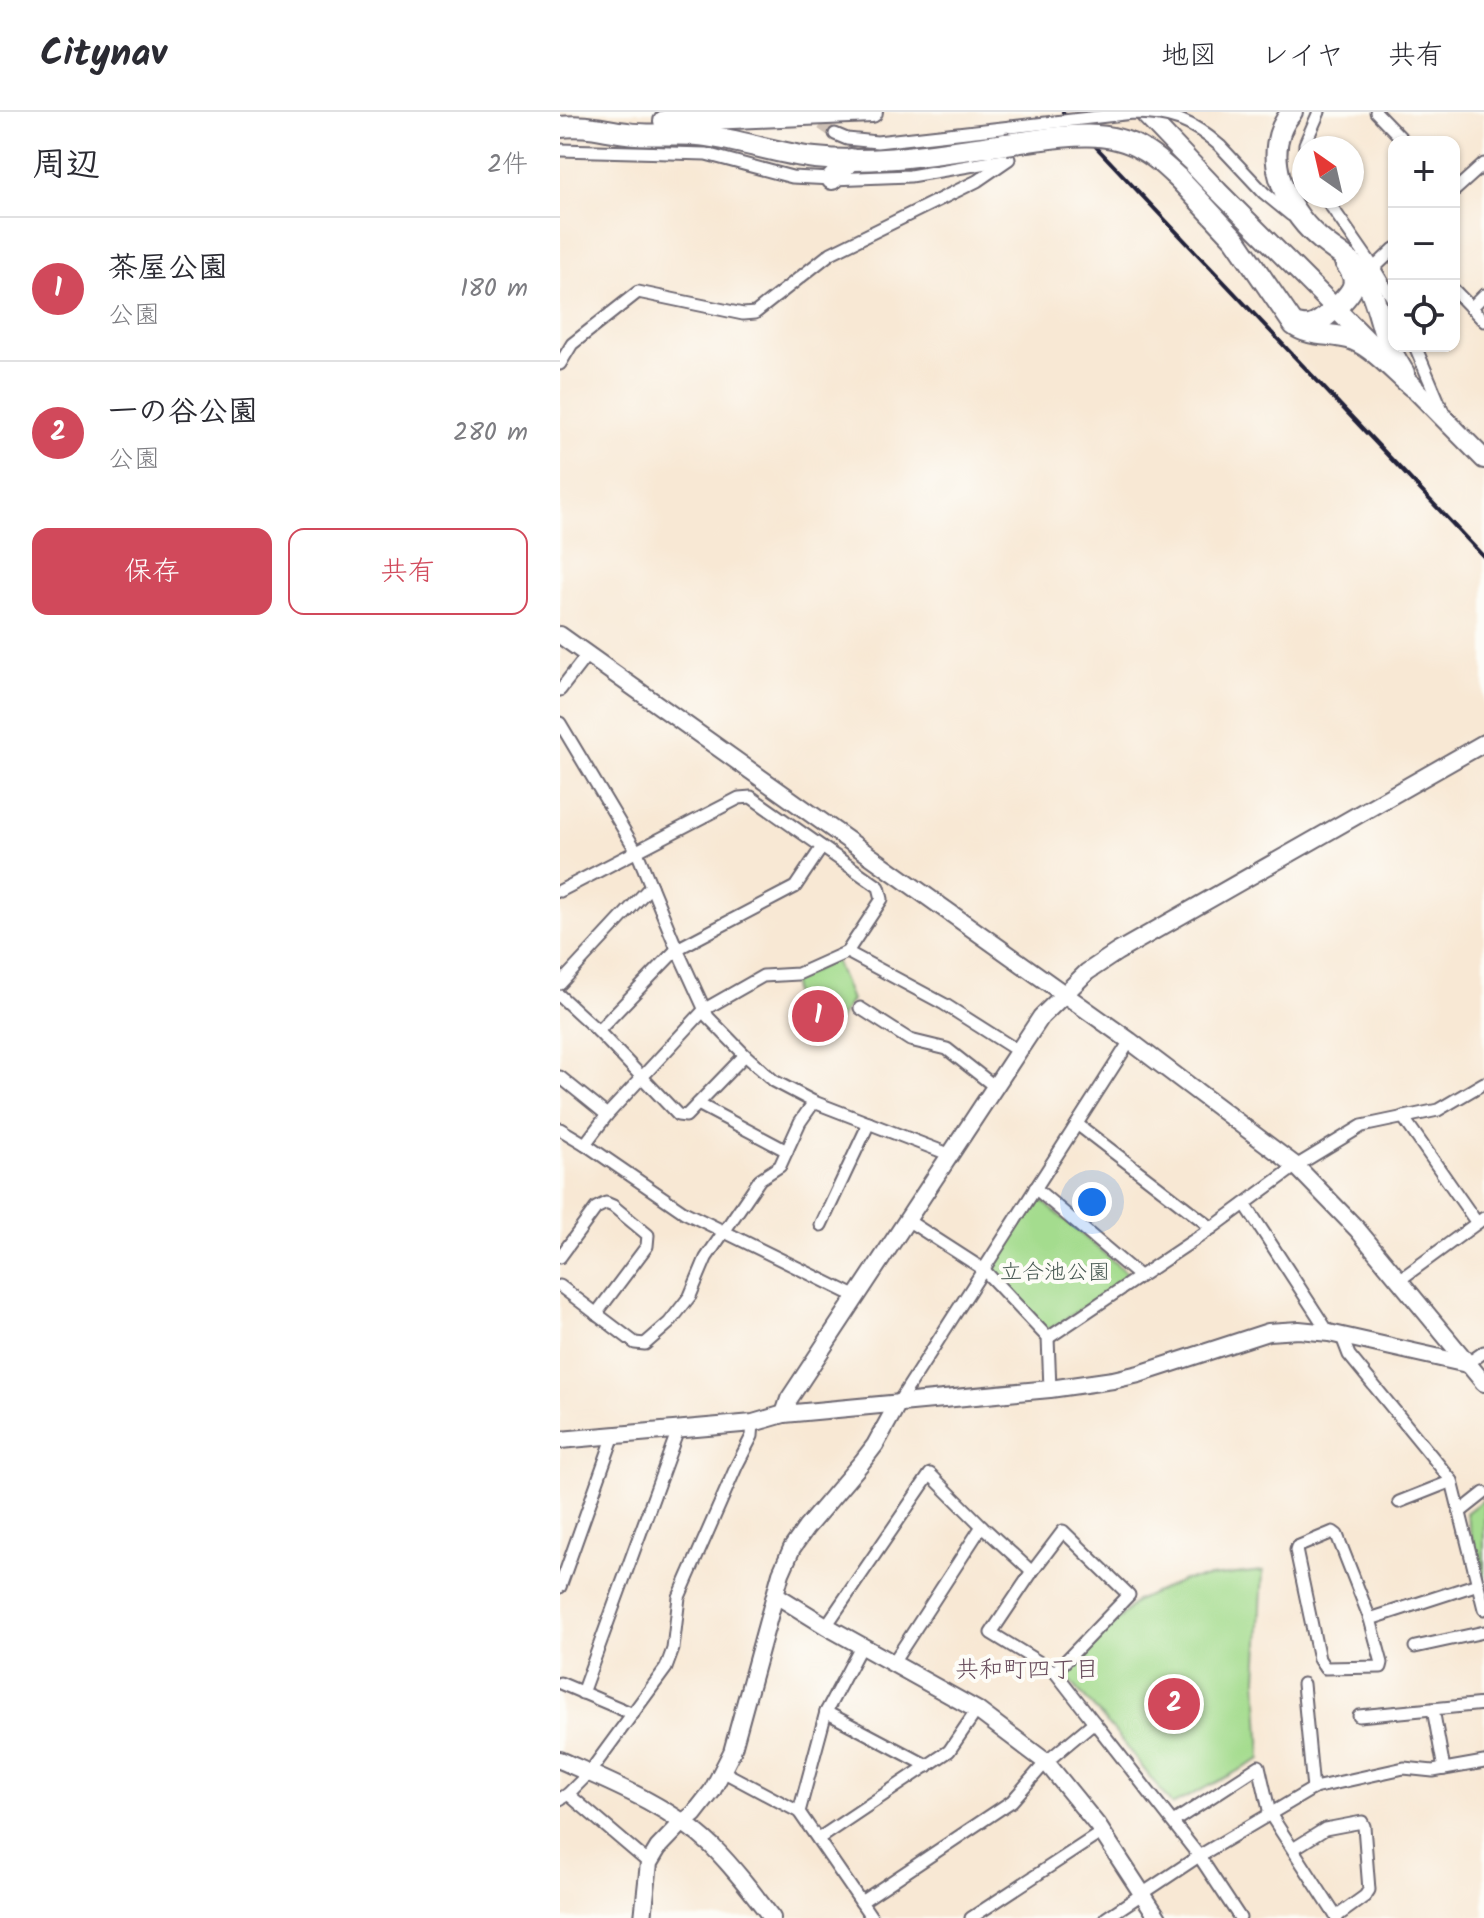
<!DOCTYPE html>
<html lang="ja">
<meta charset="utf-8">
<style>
:root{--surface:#fff;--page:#f2f2f3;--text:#2b2b33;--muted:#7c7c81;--line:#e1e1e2;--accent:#d1495b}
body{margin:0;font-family:Kalam,"Klee One",sans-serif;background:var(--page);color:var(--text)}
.controls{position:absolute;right:24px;top:24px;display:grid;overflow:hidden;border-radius:16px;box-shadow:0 2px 6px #0004}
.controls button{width:72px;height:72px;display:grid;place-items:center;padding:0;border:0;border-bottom:2px solid var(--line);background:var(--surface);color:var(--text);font:40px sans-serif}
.compass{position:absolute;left:732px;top:24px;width:72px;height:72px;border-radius:50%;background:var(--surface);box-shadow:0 2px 6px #0004;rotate:326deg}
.you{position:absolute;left:532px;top:1090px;width:28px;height:28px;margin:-20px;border:6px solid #fff;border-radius:50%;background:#1a73e8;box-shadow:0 0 0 12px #1a73e833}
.badge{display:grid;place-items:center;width:52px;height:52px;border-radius:50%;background:var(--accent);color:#fff;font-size:26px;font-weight:700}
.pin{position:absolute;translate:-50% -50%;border:4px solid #fff;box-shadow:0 2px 8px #0006}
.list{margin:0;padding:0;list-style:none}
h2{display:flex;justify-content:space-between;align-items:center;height:104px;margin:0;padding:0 32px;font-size:34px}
h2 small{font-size:26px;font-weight:400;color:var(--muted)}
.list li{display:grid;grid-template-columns:52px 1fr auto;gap:24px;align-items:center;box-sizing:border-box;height:144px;padding:0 32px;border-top:2px solid var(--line)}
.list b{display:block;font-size:30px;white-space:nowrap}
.list p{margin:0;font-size:26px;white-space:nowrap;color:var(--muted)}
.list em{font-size:26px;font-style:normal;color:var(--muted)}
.actions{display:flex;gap:16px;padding:24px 32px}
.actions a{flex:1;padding:18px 0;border:2px solid var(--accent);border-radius:16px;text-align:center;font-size:28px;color:var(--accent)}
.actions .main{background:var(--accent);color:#fff}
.icon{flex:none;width:44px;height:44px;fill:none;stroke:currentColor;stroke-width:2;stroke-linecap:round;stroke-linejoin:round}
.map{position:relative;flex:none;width:924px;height:1806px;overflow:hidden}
header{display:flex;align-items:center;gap:48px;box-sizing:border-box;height:112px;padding:0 40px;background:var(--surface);border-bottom:2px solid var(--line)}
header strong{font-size:38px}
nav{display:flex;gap:44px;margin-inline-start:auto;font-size:28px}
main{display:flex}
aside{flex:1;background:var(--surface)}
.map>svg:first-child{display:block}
.green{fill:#a4dc8e;stroke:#637f64;stroke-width:2}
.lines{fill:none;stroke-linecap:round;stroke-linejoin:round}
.street-tunnel{stroke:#cdc0b5;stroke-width:11;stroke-dasharray:11 5.5;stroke-linecap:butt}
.street-casing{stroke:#6d6771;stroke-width:15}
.secondary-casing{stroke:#6d6771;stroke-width:20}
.primary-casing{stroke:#6d6771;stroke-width:22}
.highway-casing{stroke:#6d6771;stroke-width:24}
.street{stroke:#fff;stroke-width:11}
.secondary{stroke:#fff;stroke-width:16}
.primary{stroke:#fff;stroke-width:18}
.highway{stroke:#fff;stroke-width:20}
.rail{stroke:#22223b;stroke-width:4}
.street-bridge-casing{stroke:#6d6771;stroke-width:15;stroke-linecap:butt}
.highway-bridge-casing{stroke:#6d6771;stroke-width:24;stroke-linecap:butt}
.street-bridge{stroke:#fff;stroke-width:11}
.highway-bridge{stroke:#fff;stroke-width:20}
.labels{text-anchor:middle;stroke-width:8;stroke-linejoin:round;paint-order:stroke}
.park-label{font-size:22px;fill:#495a54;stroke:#fdfcf7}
.neighbourhood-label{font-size:24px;fill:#6a4f5e;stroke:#fdfcf7}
</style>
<header>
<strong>Citynav</strong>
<nav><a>地図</a><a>レイヤ</a><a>共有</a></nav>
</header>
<main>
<aside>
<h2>周辺<small>2件</small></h2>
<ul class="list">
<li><span class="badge">1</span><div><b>茶屋公園</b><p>公園</p></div><em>180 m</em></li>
<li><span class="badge">2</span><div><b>一の谷公園</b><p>公園</p></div><em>280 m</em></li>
</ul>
<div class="actions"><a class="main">保存</a><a>共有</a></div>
</aside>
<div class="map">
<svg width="924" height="1806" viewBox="0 0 924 1806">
<rect width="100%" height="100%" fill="#fdfcf7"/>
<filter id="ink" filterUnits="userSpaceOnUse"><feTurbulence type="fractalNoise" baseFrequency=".0125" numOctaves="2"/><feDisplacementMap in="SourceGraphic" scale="16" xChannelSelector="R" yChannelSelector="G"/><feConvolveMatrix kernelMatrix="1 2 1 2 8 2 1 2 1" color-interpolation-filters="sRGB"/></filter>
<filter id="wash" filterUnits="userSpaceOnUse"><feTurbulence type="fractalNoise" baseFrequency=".006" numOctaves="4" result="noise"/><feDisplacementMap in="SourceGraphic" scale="32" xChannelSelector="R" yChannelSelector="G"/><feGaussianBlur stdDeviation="1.8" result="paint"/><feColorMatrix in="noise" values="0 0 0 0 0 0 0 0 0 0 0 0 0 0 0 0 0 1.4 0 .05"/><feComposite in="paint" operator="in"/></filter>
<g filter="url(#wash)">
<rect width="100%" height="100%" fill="#f8e8d4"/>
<g class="green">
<polygon points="275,848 291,888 265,930 237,920 232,869"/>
<polygon points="480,1087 567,1161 567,1166 492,1216 485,1217 434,1161 433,1153 474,1088"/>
<polygon points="924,1387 924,1475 906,1401"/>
<polygon points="703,1459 697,1566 701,1647 612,1693 554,1619 505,1563 576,1489 623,1468"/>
</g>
</g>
<g filter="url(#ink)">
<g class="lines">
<polyline class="street-tunnel" points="248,3 275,22"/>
<defs>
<g id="street">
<polyline points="816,0 845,30"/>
<polyline points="275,22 287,27 317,30 451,15"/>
<polyline points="660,34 704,81 731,103"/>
<polyline points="745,36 745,32 759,0"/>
<polyline points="0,38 146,42 232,65 272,67 350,64 444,48"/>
<polyline points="894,79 924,52"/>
<polyline points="764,84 814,156 834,189"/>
<polyline points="814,156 834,137"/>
<polyline points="894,178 924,209"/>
<polyline points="911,196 924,183"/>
<polyline points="855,234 883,300"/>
<polyline points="0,252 12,232 78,180 183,202 195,201 271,141 417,69 449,47"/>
<polyline points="0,578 27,543"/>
<polyline points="0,611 77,740 117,837 148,905 185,943 214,969 254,990 391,1043"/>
<polyline points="0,779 179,686 191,685 319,775 322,787 287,840 238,862 203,864 145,897 47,1003 25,1032"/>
<polyline points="287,840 384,892 458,939"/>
<polyline points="0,872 91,774"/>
<polyline points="0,884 38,919 118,1003 126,1004 185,943"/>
<polyline points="300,896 350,928 387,937 434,974"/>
<polyline points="38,919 117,837 235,775 262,735"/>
<polyline points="0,965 47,1003"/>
<polyline points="138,992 227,1039"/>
<polyline points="843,1005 917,1111"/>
<polyline points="517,1012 652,1116"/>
<polyline points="0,1017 25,1032 124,1100 297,1185"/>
<polyline points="475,1076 579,1164"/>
<polyline points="685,1092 769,1221"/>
<polyline points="347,1108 423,1157 488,1226 490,1277"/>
<polyline points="261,1113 309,1011"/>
<polyline points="0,1145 36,1096 46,1091 53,1094 88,1123 87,1134 36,1202"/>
<polyline points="838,1169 924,1106"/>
<polyline points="0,1174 75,1231 85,1232 109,1211 130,1184 146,1146 200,1067 220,1054 240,1010 254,990"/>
<polyline points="782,1225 789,1243 892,1369 924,1497"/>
<polyline points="488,1226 652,1116 736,1054 802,1014 878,998 924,971"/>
<polyline points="907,1252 924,1240"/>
<polyline points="338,1291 570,929"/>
<polyline points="839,1390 892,1369"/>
<polyline points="900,1400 924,1381"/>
<polygon points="503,1419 569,1483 495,1560 431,1521 472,1460"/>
<polyline points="0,1475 54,1323"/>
<polyline points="810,1507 777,1423 773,1420 737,1435 736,1438 759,1547 765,1556 821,1555 822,1551 810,1507 918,1472"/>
<polyline points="266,1514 370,1362 422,1414"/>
<polyline points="855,1535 924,1520"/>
<polyline points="333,1551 422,1414 472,1460"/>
<polyline points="495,1560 534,1610"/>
<polyline points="0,1571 73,1602"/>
<polyline points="743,1572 753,1677"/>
<polyline points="22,1581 118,1318"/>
<polyline points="873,1597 884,1657"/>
<polyline points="266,1600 368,1654"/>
<polyline points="799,1604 924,1592"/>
<polyline points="162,1659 239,1700 301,1790 452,1689 486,1650 534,1610 639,1744 680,1806"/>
<polyline points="8,1682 89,1751"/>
<polyline points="0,1687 8,1682 29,1661 106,1556 113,1537 119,1485 177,1353 192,1324 193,1311"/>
<polyline points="239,1700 266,1600 301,1534"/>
<polyline points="613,1710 699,1654 710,1702 777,1806"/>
<polyline points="258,1727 389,1639 417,1598"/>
<polyline points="733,1737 765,1717 802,1710 804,1714 809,1778 805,1784 776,1805"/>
<polyline points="301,1790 312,1806"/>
<polyline points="411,1806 542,1720"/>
<polyline points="546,1806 639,1744 754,1676 844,1656 873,1659 924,1650"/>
</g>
<g id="secondary">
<polyline points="0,523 570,929 736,1054 797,1117 924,1271"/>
<polyline points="224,1302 229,1287 481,905 527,860 557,840 924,631"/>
<polyline points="0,1328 193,1311 224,1302 490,1277 553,1268 579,1262 708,1220 739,1218 769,1221 907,1252"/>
<polyline points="216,1483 266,1514 417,1598 486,1650 538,1714 598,1806"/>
<path d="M0 1648C52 1671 110 1694 152 1734 174 1756 193 1781 212 1806"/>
<polyline points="83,1806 89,1751 98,1736 122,1711 134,1702 152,1679 172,1640 221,1461 232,1436 246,1416 302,1350 315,1333 338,1291"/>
</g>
<g id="primary">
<polyline points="583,0 658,79 814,235"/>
<polyline points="843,265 924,347"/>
</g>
<g id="highway">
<path d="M732 0C699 38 724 96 758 125 773 139 792 147 804 165 816 184 819 207 827 229 831 240 838 251 844 261"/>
<polyline points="104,9 312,0"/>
<path d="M0 15C26 12 42 18 67 21 93 25 120 20 147 24 183 29 219 42 255 46 318 53 383 40 446 32"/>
<path d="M618 66 675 127 734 213C751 226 774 220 794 228 814 236 836 261 853 275"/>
<polyline points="272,67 291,47"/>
<path d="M737 213C742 214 744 215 750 214 761 211 790 185 793 174 796 165 790 157 785 150"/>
</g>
</defs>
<use href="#street" class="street-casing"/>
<use href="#secondary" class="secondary-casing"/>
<use href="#primary" class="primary-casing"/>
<use href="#highway" class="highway-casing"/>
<use href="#street" class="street"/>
<use href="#secondary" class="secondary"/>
<use href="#primary" class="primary"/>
<use href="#highway" class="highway"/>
<polyline class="rail" points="503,0 924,445"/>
<defs>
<path id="street-bridge" d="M451 15 573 1C610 1 632 9 660 34"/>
<path id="highway-bridge" d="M446 32C490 27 543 13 583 38 596 45 607 56 618 66"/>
</defs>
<use href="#street-bridge" class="street-bridge-casing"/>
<use href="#highway-bridge" class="highway-bridge-casing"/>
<use href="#street-bridge" class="street-bridge"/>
<use href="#highway-bridge" class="highway-bridge"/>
</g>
</g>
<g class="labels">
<g class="park-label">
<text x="495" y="1167">立合池公園</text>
</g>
<g class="neighbourhood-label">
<text x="467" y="1565">共和町四丁目</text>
</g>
</g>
</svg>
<div class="controls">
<button>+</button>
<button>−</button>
<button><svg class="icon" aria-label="locate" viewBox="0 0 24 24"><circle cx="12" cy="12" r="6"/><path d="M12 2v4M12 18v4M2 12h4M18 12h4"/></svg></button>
</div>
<svg class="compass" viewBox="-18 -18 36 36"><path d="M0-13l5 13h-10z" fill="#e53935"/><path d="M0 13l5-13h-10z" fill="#7c7c81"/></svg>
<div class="you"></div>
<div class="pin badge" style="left:258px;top:904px">1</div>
<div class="pin badge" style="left:614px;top:1592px">2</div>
</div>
</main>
